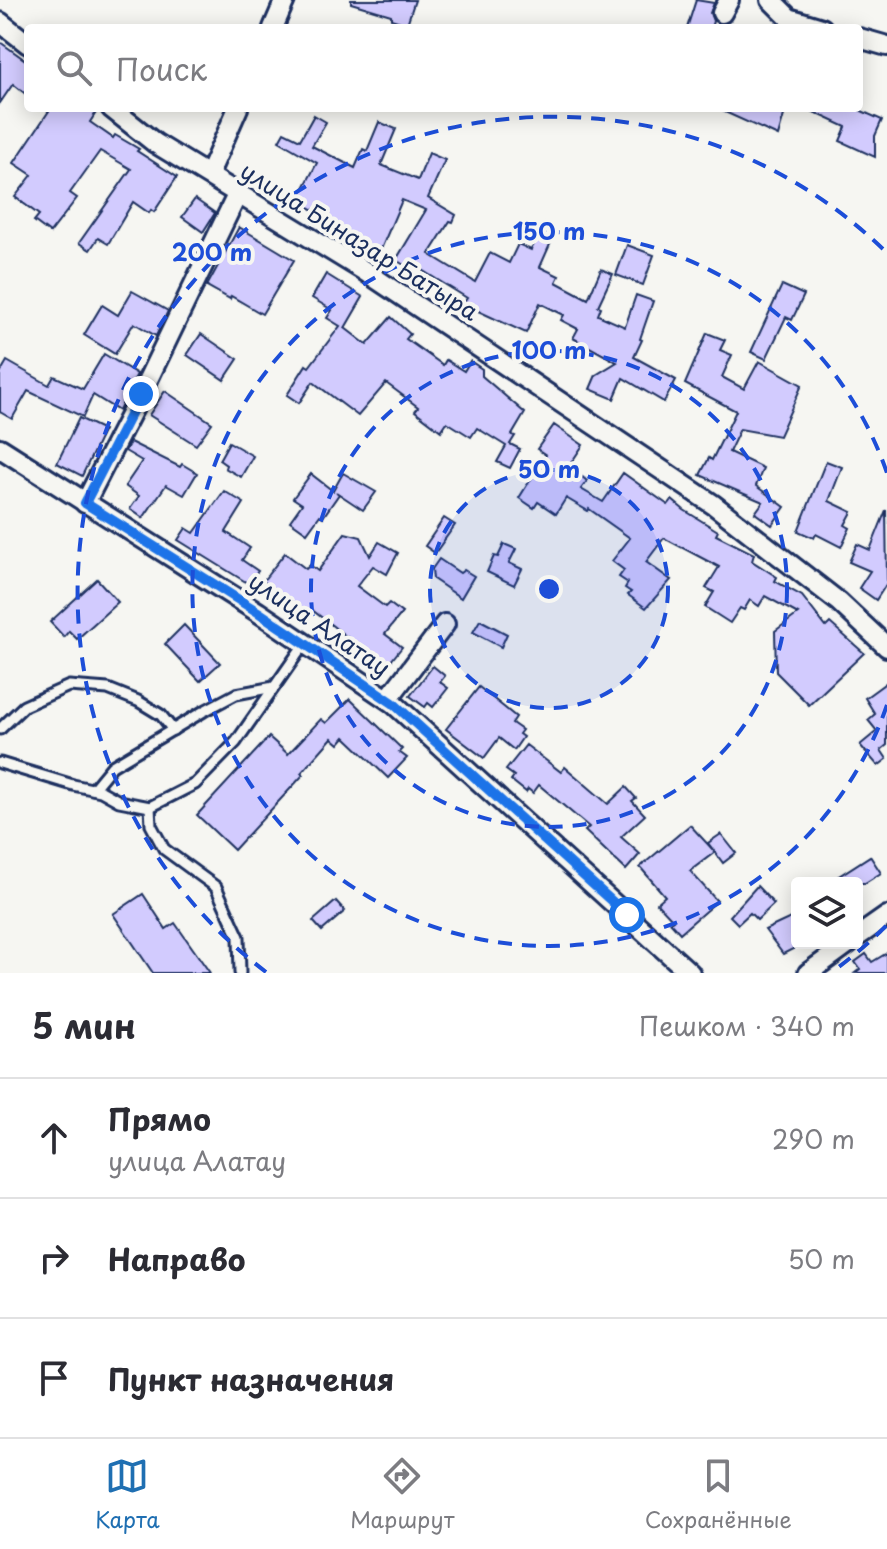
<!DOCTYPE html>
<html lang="ru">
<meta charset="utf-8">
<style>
:root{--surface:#fff;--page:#f7f7f7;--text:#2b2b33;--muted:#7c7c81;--line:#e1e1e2;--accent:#1f6fb2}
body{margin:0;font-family:"Playpen Sans",sans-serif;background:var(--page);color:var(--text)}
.controls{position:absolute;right:24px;bottom:24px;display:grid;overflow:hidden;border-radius:8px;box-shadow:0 4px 20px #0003}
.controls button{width:72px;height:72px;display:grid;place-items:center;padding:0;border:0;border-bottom:2px solid var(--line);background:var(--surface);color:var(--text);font:40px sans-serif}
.stop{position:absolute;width:24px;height:24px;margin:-18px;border:6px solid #1a73e8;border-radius:50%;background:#fff}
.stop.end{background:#1a73e8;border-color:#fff;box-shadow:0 2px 8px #0008}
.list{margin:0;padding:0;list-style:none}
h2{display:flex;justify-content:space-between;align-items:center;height:104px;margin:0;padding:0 32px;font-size:34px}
h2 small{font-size:26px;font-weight:400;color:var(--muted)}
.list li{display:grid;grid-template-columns:52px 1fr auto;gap:24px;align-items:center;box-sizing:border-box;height:120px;padding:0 32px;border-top:2px solid var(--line)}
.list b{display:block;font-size:30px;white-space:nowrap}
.list p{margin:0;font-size:26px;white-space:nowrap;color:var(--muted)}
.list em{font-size:26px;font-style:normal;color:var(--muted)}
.icon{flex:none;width:44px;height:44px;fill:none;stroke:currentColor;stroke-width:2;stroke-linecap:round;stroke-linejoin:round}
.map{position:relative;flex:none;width:887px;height:973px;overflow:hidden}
.search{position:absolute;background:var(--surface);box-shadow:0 4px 20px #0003;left:24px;right:24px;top:24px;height:88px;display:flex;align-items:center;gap:20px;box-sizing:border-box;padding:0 28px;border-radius:8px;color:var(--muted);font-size:30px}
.sheet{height:464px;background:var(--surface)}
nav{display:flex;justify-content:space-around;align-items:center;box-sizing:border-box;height:112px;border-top:2px solid var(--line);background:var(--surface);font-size:22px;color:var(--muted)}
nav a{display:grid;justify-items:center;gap:4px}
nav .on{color:var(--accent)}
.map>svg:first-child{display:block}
.building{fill:#d2cbfe;stroke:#1b2f5e;stroke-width:2}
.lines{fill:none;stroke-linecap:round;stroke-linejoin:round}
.lane-casing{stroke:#1b2f5e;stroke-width:15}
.street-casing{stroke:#1b2f5e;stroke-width:24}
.lane{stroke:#f6f6f2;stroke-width:9}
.street{stroke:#f6f6f2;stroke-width:18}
.route{stroke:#1a73e8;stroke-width:10}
.ring{fill:none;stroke:#1d4ed8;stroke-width:4;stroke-dasharray:14 10}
.labels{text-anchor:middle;stroke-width:8;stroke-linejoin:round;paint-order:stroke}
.street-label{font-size:24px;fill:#1b2f5e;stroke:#f6f6f2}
.centre{fill:#1d4ed8;stroke:#f6f6f2;stroke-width:4}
.ring-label{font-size:24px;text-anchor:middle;font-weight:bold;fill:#1d4ed8;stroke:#f6f6f2;stroke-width:8;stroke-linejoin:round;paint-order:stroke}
</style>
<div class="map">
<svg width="887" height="973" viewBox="0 0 887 973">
<rect width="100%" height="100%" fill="#f6f6f2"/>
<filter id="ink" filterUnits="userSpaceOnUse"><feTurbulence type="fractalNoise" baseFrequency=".0125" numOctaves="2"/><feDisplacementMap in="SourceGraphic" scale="16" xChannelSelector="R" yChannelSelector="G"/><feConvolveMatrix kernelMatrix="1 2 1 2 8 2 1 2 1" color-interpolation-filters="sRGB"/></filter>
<g filter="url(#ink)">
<g class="building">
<polygon points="351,0 415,0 407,24 391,19 391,15 351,3"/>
<polygon points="696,0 714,3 710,13 713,21 711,28 687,28"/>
<polygon points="0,42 28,62 28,96 13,84 0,103"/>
<polygon points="51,108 99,108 90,122 113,138 115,135 139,149 137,151 177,177 154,212 151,210 149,213 133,202 108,244 98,238 90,250 79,243 131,169 100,151 70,193 77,198 50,233 34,221 39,215 15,197 32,175 14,163"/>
<polygon points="716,108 786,108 778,136"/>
<polygon points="805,108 855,108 882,120 875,136 875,157 840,141 846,127"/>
<polygon points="314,115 326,122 312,146 355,168 363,149 367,151 379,122 396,129 381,165 418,180 429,153 445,160 428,198 456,215 453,222 450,221 429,254 475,282 490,253 509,263 518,244 531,250 539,234 552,240 540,267 559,276 556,282 588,299 601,269 613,274 598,306 601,307 598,315 625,327 636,295 653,301 640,339 642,340 634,357 676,380 664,402 623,378 614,399 590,389 596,375 617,362 573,338 578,329 561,320 564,315 540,303 526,333 463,304 467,298 420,269 417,273 396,260 426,210 402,200 379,254 333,232 335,228 319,221 322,214 297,201 317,163 279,141 284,132 300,140"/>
<polygon points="195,199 215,213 203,232 182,217"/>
<polygon points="239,227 294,260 262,314 231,296 230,299 207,286"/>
<polygon points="627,245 654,255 643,285 616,275"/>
<polygon points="326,274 363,297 345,328 367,345 391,317 410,334 406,339 443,365 446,360 464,371 470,361 482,369 482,376 525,413 512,435 515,436 510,444 520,449 510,468 497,462 506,446 477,428 471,437 447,422 441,431 415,411 418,407 386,383 358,416 313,382 299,403 287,395 306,365 309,367 340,326 327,318 332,310 312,298"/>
<polygon points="782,285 804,295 792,320 786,317 766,359 751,352"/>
<polygon points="132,291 168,311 156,336 134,323 115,354 84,335 102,305 118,315"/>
<polygon points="707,333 725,340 720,350 732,355 722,377 744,389 759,361 802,385 779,436 740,429 729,452 763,468 756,486 785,507 772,525 755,513 763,502 700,475 709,458 712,460 736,411 685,384"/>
<polygon points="201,334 238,359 224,380 187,355"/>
<polygon points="104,354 137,374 119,411 93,395 83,417 28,391 12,419 0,412 0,373 7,361 49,385 54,376 83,389"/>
<polygon points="165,391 212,423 196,445 149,415"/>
<polygon points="79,418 104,430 82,476 57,463"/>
<polygon points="554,425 583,445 569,466 587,481 581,489 603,502 623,473 668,505 672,500 684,510 718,531 716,535 754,554 752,561 777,577 775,581 802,596 826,627 830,623 864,653 809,705 776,672 775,631 798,614 765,596 759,606 750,600 744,610 740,608 730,623 705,607 714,592 706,588 719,567 664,538 646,562 671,580 646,608 628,595 631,592 625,588 628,583 619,577 624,570 612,561 630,538 589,509 588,511 566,498 556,514 538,502 534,508 519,498 546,455 537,449"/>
<polygon points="130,442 180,467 182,464 197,473 184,495 166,485 143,518 130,509 139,496 125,486 142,461 125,451"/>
<polygon points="229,442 253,456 241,477 225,468 226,465 219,460"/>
<polygon points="826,461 842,467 829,501 852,512 845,525 850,528 841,547 816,534 814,538 798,531"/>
<polygon points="343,473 376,492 363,510 336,492 339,494 323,517 320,515 307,533 290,521 302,504 293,498 311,474 333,491"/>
<polygon points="224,491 244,503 226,532 250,548 242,560 258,571 249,584 178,540 186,528 194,533"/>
<polygon points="886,510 887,583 876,600 859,588 870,571 849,562 857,544 870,550"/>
<polygon points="444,518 455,525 435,553 425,546"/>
<polygon points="345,533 361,537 370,556 379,542 398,553 387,574 373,566 357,586 385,607 389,603 402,613 385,634 402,647 383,671 376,666 374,669 360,658 361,654 344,640 347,637 312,610 308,615 263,581 285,553 306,569 310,565 318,571"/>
<polygon points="504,544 516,549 509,563 522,569 514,585 487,572 494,556 498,557"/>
<polygon points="439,559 460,573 464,570 474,576 461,598 433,579 432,569"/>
<polygon points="97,579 118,602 77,639 69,631 64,637 50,622"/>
<polygon points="480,620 507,634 501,647 473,632"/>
<polygon points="184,625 220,663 200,681 165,644"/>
<polygon points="433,666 445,676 440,682 448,688 433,707 428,703 425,707 410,696"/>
<polygon points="887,682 887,745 881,750 887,759 878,766 860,745 877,731 868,720 875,714 865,698"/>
<polygon points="479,687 516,717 512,723 522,730 519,734 523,737 514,750 499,738 484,758 446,729"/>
<polygon points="350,699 402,749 399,752 407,758 388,778 345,737 339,744 332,738 301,773 303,775 234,850 197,815 269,737 288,754 321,719 326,723"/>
<polygon points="526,745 561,772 565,767 608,804 626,787 636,798 632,801 645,815 621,837 640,854 626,870 585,831 589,827 539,785 533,793 528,789 526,792 511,780 514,776 506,770"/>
<polygon points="690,825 715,852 690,871 717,901 680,933 670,922 673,920 657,903 665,896 640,867"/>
<polygon points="721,834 736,853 723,863 708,843"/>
<polygon points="870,856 881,873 865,883 828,883"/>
<polygon points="757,886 774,904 757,920 750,913 738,924 730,916"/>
<polygon points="143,894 166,929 175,923 210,973 153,973 113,914"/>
<polygon points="336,901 345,911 322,931 313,921"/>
<polygon points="797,915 797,947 783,954 765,930"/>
<polygon points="887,953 887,973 855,973 860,969 855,962 866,954 872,962"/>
</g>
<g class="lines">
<defs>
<g id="lane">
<polyline points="0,729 24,706 69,686 108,689 138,701 161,715 173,730"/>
<polyline points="0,763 73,785 101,791 119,801 150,807 195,784 236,742 305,643"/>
<polyline points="93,789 112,766 204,711 236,694 274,687"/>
<polyline points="150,807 151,825 164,849 216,887 239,937 240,973"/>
</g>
<g id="street">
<polyline points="771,0 789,18 822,28"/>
<polyline points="722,13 729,0"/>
<polyline points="0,22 28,44"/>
<polyline points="273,28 285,0"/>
<polyline points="859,38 887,46"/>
<polyline points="111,108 155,143 363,270 714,505 839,602 887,647"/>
<polyline points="209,174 238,108"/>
<polyline points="0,448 258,612 393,703 690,973"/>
<polyline points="85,503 141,394 237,195"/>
<polyline points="388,699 445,624"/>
<polyline points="857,937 887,916"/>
<polyline points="808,973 849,943"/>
</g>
</defs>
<use href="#lane" class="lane-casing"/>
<use href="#street" class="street-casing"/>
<use href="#lane" class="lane"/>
<use href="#street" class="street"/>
</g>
</g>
<g class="lines" filter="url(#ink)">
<polyline class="route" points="141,394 85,503 258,612 393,703 627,915"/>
</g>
<circle cx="549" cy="589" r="119" fill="#1d4ed8" fill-opacity=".12"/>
<g class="ring">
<circle cx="549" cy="589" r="119"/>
<circle cx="549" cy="589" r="238"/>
<path d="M887 705A357 357 0 1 1 887 473"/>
<path d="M886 926A476 476 0 0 1 832 972M266 972A476 476 0 1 1 886 252"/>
</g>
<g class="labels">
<g class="street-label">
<text transform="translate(359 242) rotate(32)" y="8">улица Биназар Батыра</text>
<text transform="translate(319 625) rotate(34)" y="8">улица Алатау</text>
</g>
</g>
<circle cx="549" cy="589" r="12" class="centre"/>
<g class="ring-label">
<text x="549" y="240">150 m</text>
<text x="212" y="261">200 m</text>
<text x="549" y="359">100 m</text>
<text x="549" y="478">50 m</text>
</g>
</svg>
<div class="controls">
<button><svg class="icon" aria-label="layers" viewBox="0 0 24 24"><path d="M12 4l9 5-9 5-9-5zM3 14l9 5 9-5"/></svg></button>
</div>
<div class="stop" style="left:627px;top:915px"></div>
<div class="stop end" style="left:141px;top:394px"></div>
<div class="search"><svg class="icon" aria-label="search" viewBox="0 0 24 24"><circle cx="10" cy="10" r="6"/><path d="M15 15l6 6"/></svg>Поиск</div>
</div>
<section class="sheet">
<h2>5 мин<small>Пешком · 340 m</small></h2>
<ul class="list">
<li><svg class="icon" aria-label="ahead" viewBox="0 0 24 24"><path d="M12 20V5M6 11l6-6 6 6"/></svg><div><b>Прямо</b><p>улица Алатау</p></div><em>290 m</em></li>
<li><svg class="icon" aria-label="right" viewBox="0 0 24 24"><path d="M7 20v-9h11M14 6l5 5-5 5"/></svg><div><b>Направо</b></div><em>50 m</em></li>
<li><svg class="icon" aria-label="arrive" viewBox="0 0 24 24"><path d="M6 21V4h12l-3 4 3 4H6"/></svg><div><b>Пункт назначения</b></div></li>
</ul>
</section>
<nav>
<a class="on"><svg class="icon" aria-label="map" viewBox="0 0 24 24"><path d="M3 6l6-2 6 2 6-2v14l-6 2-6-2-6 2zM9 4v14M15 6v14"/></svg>Карта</a>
<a><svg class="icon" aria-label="directions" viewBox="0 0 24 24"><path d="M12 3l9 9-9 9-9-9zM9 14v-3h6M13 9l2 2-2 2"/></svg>Маршрут</a>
<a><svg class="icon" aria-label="saved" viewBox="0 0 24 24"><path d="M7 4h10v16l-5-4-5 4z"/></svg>Сохранённые</a>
</nav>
